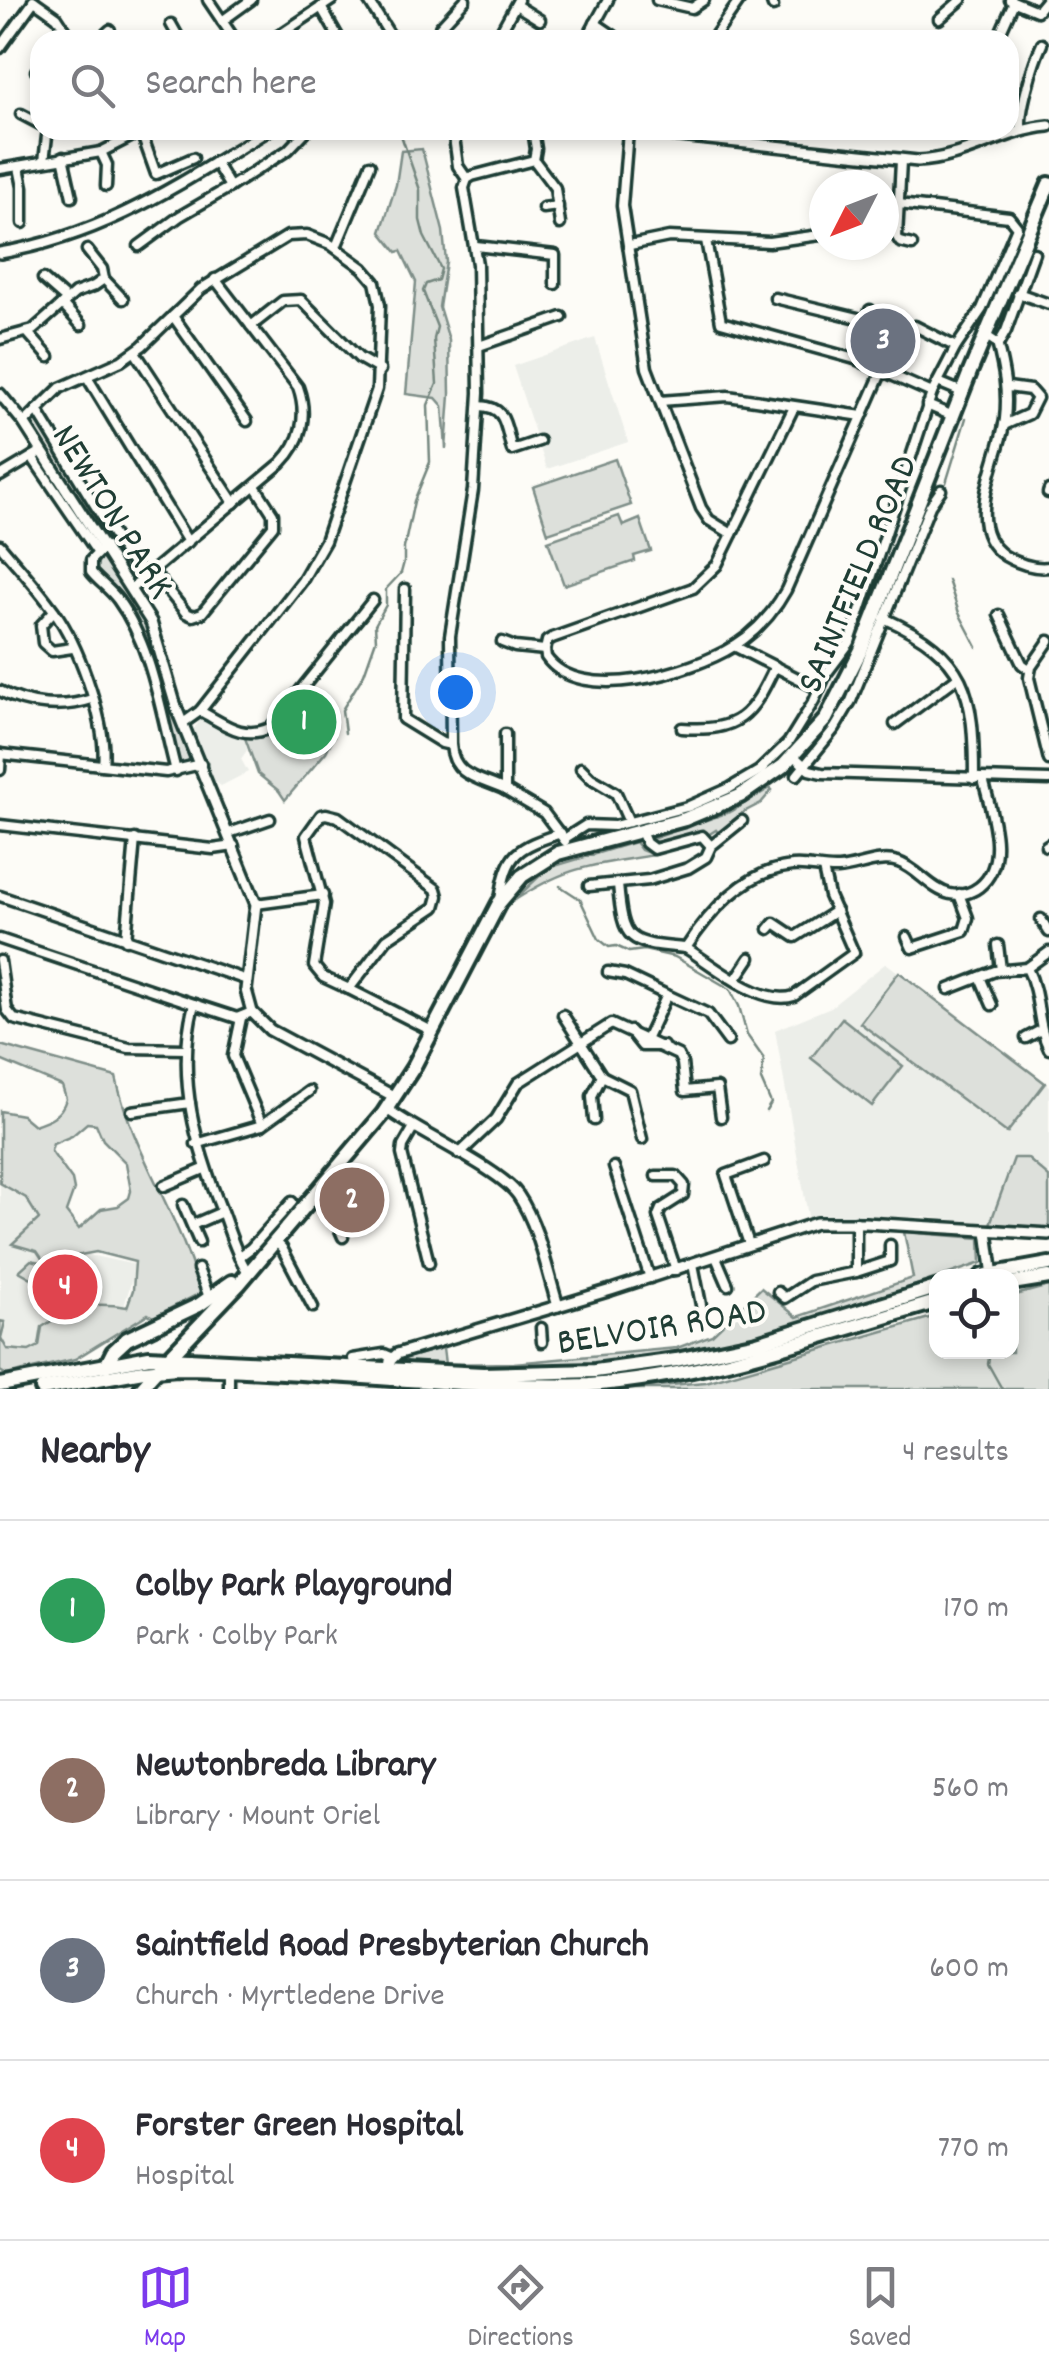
<!DOCTYPE html>
<meta charset="utf-8">
<style>
:root{--surface:#fff;--page:#f7f7f7;--text:#2b2b33;--muted:#7c7c81;--line:#e1e1e2;--accent:#7c3aed}
body{margin:0;font-family:Dekko,sans-serif;background:var(--page);color:var(--text)}
.controls{position:absolute;right:30px;bottom:30px;display:grid;overflow:hidden;border-radius:20px;box-shadow:0 5px 15px #0003}
.controls button{width:90px;height:90px;display:grid;place-items:center;padding:0;border:0;border-bottom:2px solid var(--line);background:var(--surface);color:var(--text);font:50px sans-serif}
.compass{position:absolute;left:809px;top:170px;width:90px;height:90px;border-radius:50%;background:var(--surface);box-shadow:0 5px 15px #0003;rotate:228deg}
.you{position:absolute;left:455px;top:692px;width:35px;height:35px;margin:-25px;border:8px solid #fff;border-radius:50%;background:#1a73e8;box-shadow:0 0 0 15px #1a73e833}
.badge{display:grid;place-items:center;width:65px;height:65px;border-radius:50%;background:var(--accent);color:#fff;font-size:32px;font-weight:700}
.pin{position:absolute;translate:-50% -50%;border:5px solid #fff;box-shadow:0 2px 10px #0006}
.list{margin:0;padding:0;list-style:none}
h2{display:flex;justify-content:space-between;align-items:center;height:130px;margin:0;padding:0 40px;font-size:42px}
h2 small{font-size:32px;font-weight:400;color:var(--muted)}
.list li{display:grid;grid-template-columns:65px 1fr auto;gap:30px;align-items:center;box-sizing:border-box;height:180px;padding:0 40px;border-top:2px solid var(--line)}
.list b{display:block;font-size:38px;white-space:nowrap}
.list p{margin:0;font-size:32px;white-space:nowrap;color:var(--muted)}
.list em{font-size:32px;font-style:normal;color:var(--muted)}
.icon{flex:none;width:55px;height:55px;fill:none;stroke:currentColor;stroke-width:2;stroke-linecap:round;stroke-linejoin:round}
.map{position:relative;flex:none;width:1049px;height:1389px;overflow:hidden}
.search{position:absolute;background:var(--surface);box-shadow:0 5px 15px #0003;left:30px;right:30px;top:30px;height:110px;display:flex;align-items:center;gap:25px;box-sizing:border-box;padding:0 35px;border-radius:30px;color:var(--muted);font-size:38px}
.sheet{height:850px;background:var(--surface)}
nav{display:flex;justify-content:space-around;align-items:center;box-sizing:border-box;height:140px;border-top:2px solid var(--line);background:var(--surface);font-size:28px;color:var(--muted)}
nav a{display:grid;justify-items:center;gap:5px}
nav .on{color:var(--accent)}
.map>svg:first-child{display:block}
.built{fill:#eceee9}
.green{fill:#dde0db;stroke:#7e8e88;stroke-width:2.5;fill-rule:evenodd}
.lines{fill:none;stroke-linecap:round;stroke-linejoin:round}
.stream{stroke:#75877f;stroke-width:2.5}
.minor-casing{stroke:#1f3d34;stroke-width:15}
.tertiary-casing{stroke:#1f3d34;stroke-width:16}
.primary-casing{stroke:#1f3d34;stroke-width:19}
.trunk-casing{stroke:#1f3d34;stroke-width:20}
.minor{stroke:#fdfcf7;stroke-width:8}
.tertiary{stroke:#fdfcf7;stroke-width:9}
.primary{stroke:#fdfcf7;stroke-width:11}
.trunk{stroke:#fdfcf7;stroke-width:12}
.labels{text-anchor:middle;stroke-width:8;stroke-linejoin:round;paint-order:stroke}
.street-label{font-size:38px;fill:#1f3d34;stroke:#fdfcf7}
</style>
<div class="map">
<svg width="1049" height="1389" viewBox="0 0 1049 1389">
<rect width="100%" height="100%" fill="#fdfcf7"/>
<filter id="ink" filterUnits="userSpaceOnUse"><feTurbulence type="fractalNoise" baseFrequency=".01" numOctaves="2"/><feDisplacementMap in="SourceGraphic" scale="20" xChannelSelector="R" yChannelSelector="G"/><feConvolveMatrix kernelMatrix="1 2 1 2 8 2 1 2 1" color-interpolation-filters="sRGB"/></filter>
<g filter="url(#ink)">
<g class="built">
<polygon points="595,338 628,442 547,469 513,366"/>
<polygon points="204,715 244,739 247,750 241,759 248,772 221,786 214,781 193,730"/>
<polygon points="886,963 1049,1086 1049,1228 922,1217 808,1216 775,1030 831,1007"/>
<polygon points="0,1180 41,1203 89,1255 136,1265 123,1310 39,1352 0,1363"/>
</g>
<g class="green">
<polygon points="422,149 443,231 446,262 439,307 449,340 450,395 446,449 443,406 436,398 406,394 416,282 401,251 397,252 381,232 396,185 401,151"/>
<polygon points="35,420 41,421 137,574 133,578 36,431 32,424"/>
<polygon points="615,459 631,505 548,533 533,487"/>
<polygon points="619,516 623,526 640,519 651,551 634,556 635,561 564,585 548,541"/>
<polygon points="106,558 146,623 171,709 191,756 186,764 176,761 143,640 94,572 99,560"/>
<polygon points="301,695 334,736 326,752 285,800 279,791 258,774 245,738 273,731"/>
<polygon points="770,788 772,790 761,803 742,813 721,836 716,830 708,835 698,833 655,842 649,840 732,811"/>
<path d="M635 842 641 850 654 855C590 866 568 865 512 902L548 868Z"/>
<polygon points="899,972 1045,1083 1007,1133 860,1023"/>
<polygon points="842,1018 903,1066 872,1106 811,1058"/>
<path d="M0 1045 116 1077C132 1153 182 1218 200 1293L153 1317 148 1314 75 1359 7 1375 0 1371V1321L5 1322 1 1338 7 1349 29 1351 39 1346 42 1327C74 1306 89 1301 127 1307L133 1290 135 1262 96 1252 75 1256 78 1269 95 1284 84 1300 67 1298 19 1271 31 1260 45 1263 37 1251 12 1244 39 1219 26 1198 0 1183V1111L22 1115 34 1125C49 1120 61 1116 66 1099L62 1086 0 1060ZM87 1123 96 1124 103 1140 126 1163 131 1191 129 1198 118 1206 101 1209 79 1229 66 1212 74 1190 72 1180 51 1151 53 1144 72 1136Z"/>
<polygon points="1014,1158 1027,1158 1049,1177 1049,1228 990,1224"/>
<polygon points="904,1232 980,1238 981,1263 797,1326 638,1362 515,1371 396,1366 398,1360 443,1348 445,1364 514,1363 677,1348 712,1335 761,1288 797,1317 913,1278"/>
<polygon points="1049,1286 1049,1389 621,1389 706,1382 936,1316 936,1352 1012,1352 1012,1296"/>
</g>
<g class="lines">
<g class="stream">
<polyline points="946,483 966,418"/>
<polyline points="948,580 959,613 977,647"/>
<polyline points="345,733 342,710 364,674 376,640 375,625 386,605 386,589 401,573 404,562 404,548 414,501 430,462 428,405 437,384 434,339 437,327 423,291 426,284 438,280 441,269 424,236 420,220 420,190 401,135"/>
<polyline points="560,886 580,899 599,939 609,947 616,946 629,952 644,950 675,957 730,989 739,1006 747,1035 764,1059 761,1080 771,1103 766,1111"/>
<polyline points="984,1352 990,1352 988,1364 1002,1389"/>
</g>
<defs>
<g id="minor">
<polyline points="33,0 57,17 72,40"/>
<polyline points="208,0 235,40"/>
<polyline points="368,0 393,40"/>
<polyline points="657,0 692,8 704,0"/>
<polyline points="771,0 773,6"/>
<polyline points="1010,0 1037,11 1046,0"/>
<polyline points="516,5 540,20"/>
<polyline points="321,7 340,40"/>
<polyline points="939,19 961,0"/>
<polyline points="222,21 251,0"/>
<polyline points="595,23 614,36"/>
<polyline points="171,24 180,40"/>
<polyline points="440,27 465,0"/>
<polyline points="99,40 110,30"/>
<polyline points="272,40 332,0"/>
<polyline points="496,40 518,0"/>
<polyline points="586,40 608,0"/>
<polyline points="712,40 740,0"/>
<polyline points="997,40 1014,2"/>
<polyline points="0,48 34,1"/>
<polyline points="36,71 40,74"/>
<polyline points="21,114 40,124"/>
<polyline points="453,130 458,166 467,179"/>
<polyline points="628,131 622,206 647,368 701,508 709,520 732,534"/>
<path d="M1022 131C1017 115 1034 61 1042 44"/>
<polyline points="141,132 156,174 193,158"/>
<polyline points="101,152 107,165 106,186"/>
<polyline points="63,157 72,197"/>
<polyline points="534,160 555,188 560,224"/>
<polyline points="44,161 47,136 53,130"/>
<polyline points="901,161 897,237 900,242 912,245"/>
<polyline points="215,162 230,187 288,150 307,130"/>
<polyline points="19,167 23,187 23,223"/>
<polyline points="0,169 101,152 144,130"/>
<polyline points="543,208 558,206"/>
<polyline points="706,240 721,322 855,359 932,393"/>
<polyline points="630,245 669,237 769,242 820,235"/>
<polyline points="139,246 180,216 230,187"/>
<polyline points="476,246 555,255 555,284"/>
<polyline points="336,247 370,165"/>
<polyline points="43,279 67,300"/>
<polyline points="104,279 123,299"/>
<polyline points="1018,293 1049,304"/>
<polyline points="775,298 866,320"/>
<polyline points="62,304 81,325"/>
<polyline points="173,316 247,421"/>
<polyline points="251,326 283,301 301,300 359,358 380,370"/>
<polyline points="915,326 956,347"/>
<polyline points="28,333 49,357"/>
<path d="M985 335 997 343C1004 370 1008 391 1005 419 1000 459 960 527 1005 556 1019 564 1033 569 1049 567"/>
<polyline points="0,339 33,330 75,293 94,286 104,279 102,269 87,250"/>
<polyline points="998,345 1006,331 1034,253"/>
<polyline points="479,346 562,317"/>
<polyline points="135,352 234,503"/>
<polyline points="855,359 870,310"/>
<polyline points="87,377 188,542"/>
<polyline points="938,382 962,392"/>
<polyline points="660,401 728,396 862,416"/>
<polyline points="927,405 953,416"/>
<path d="M479 406C507 406 505 427 512 450L539 441"/>
<polyline points="37,410 123,551 144,578"/>
<polyline points="24,423 60,388 121,361 142,346 201,289 288,236 307,235 330,244 363,268 375,282 380,305 377,389 325,541 302,581 200,711 183,723"/>
<polyline points="1004,425 1029,414 1037,398 1030,390 1008,387"/>
<polyline points="32,457 97,552"/>
<polyline points="0,476 42,451"/>
<polyline points="1048,493 1049,490"/>
<path d="M0 545C19 568 42 592 59 618 80 651 108 726 103 765"/>
<path d="M105 546 91 560V572C99 582 110 589 118 600 153 648 161 715 176 771"/>
<polyline points="153,572 186,613 193,616 202,613 273,526 273,514 255,486"/>
<path d="M132 588 281 463C302 442 308 415 298 387L215 279"/>
<path d="M405 589 403 719 442 743 451 745C453 777 480 778 505 790"/>
<polyline points="54,611 41,625 43,643 52,651 72,648"/>
<polyline points="999,615 1022,664 1030,670"/>
<path d="M884 618C968 656 974 692 974 779"/>
<polyline points="1049,641 1031,667 1029,678 1049,760"/>
<polyline points="502,642 515,647 545,650"/>
<polyline points="734,646 819,689"/>
<path d="M545 650 546 657C580 706 693 672 734 646 756 632 774 612 786 590L882 371"/>
<polyline points="545,650 547,641 552,638 693,588 717,565 794,407"/>
<path d="M0 691C28 706 62 709 92 699"/>
<path d="M200 711C225 724 242 740 270 728L373 600"/>
<polyline points="895,724 958,677"/>
<path d="M682 728C739 732 752 716 775 666"/>
<polyline points="505,734 505,790 544,813 565,841"/>
<polyline points="451,745 450,636 473,490 479,393 477,264 464,188 467,179 472,176 534,160 536,149 533,130"/>
<polyline points="0,754 166,772 201,764"/>
<polyline points="794,756 809,770 822,773 1049,780"/>
<polyline points="581,768 591,778 616,793 629,822"/>
<polyline points="0,770 1,754"/>
<polyline points="797,775 835,728 851,701 930,506 941,490"/>
<polygon points="326,814 338,817 436,889 438,896 435,907 387,939 349,989 323,977 314,966 324,904 306,836 321,815"/>
<polyline points="0,825 213,849 234,846"/>
<polyline points="641,831 646,843 654,849 702,836 711,846"/>
<polyline points="229,833 270,819"/>
<polyline points="564,839 586,825 614,826 687,807 730,788 759,771 788,743 814,701 826,674 850,642 932,393 956,347 982,309 1017,227 1009,217 899,204"/>
<polyline points="1046,846 1049,844"/>
<path d="M618 884C623 943 628 943 686 948 710 911 745 871 792 866 807 864 822 870 838 869 857 868 878 856 898 862 917 868 931 890 950 894 960 896 971 893 979 887 1010 863 991 812 983 779"/>
<polyline points="589,886 649,880 688,868 706,857 711,846 742,821"/>
<polyline points="0,896 247,980"/>
<path d="M500 900C507 852 516 848 561 833"/>
<polyline points="256,904 323,895"/>
<polyline points="1041,919 1049,932"/>
<polyline points="769,929 774,923 795,937 836,911"/>
<polyline points="907,937 912,948 964,931 968,918 959,894"/>
<polyline points="0,939 194,1004"/>
<polyline points="126,940 135,839"/>
<polyline points="998,945 1001,970"/>
<path d="M686 948C713 965 762 1007 794 996L854 953 829 896 823 869"/>
<polyline points="0,961 7,1010 14,1019 129,1048 186,1049"/>
<path d="M1027 968C1041 996 1036 1023 1049 1049"/>
<polyline points="1027,968 1049,952"/>
<polyline points="608,972 625,975 667,995"/>
<polyline points="980,977 992,1005"/>
<polyline points="736,979 750,958"/>
<polyline points="349,989 432,1031"/>
<polyline points="949,989 995,971 1027,968"/>
<polyline points="563,1015 602,1076 630,1090 642,1139"/>
<polyline points="241,1018 233,1056 262,1125"/>
<polyline points="630,1031 642,1046 663,1046"/>
<polyline points="647,1038 667,995 708,1014 728,1041"/>
<polyline points="1026,1038 1041,1030"/>
<polyline points="132,1111 190,1103"/>
<polyline points="594,1120 592,1096 602,1076"/>
<polyline points="414,1127 403,1146 402,1154 429,1263"/>
<polyline points="196,1144 262,1125 309,1091"/>
<polyline points="459,1154 496,1119 518,1083 611,1024 678,1055 682,1063 685,1091 717,1088 721,1117"/>
<polyline points="614,1167 650,1278"/>
<polyline points="656,1176 676,1176 684,1185 683,1195 661,1209 658,1216 676,1270"/>
<polyline points="164,1186 204,1169"/>
<polyline points="318,1190 326,1197 343,1237"/>
<polyline points="183,1205 199,1242"/>
<polyline points="192,1225 222,1212"/>
<polyline points="274,1240 282,1248 313,1307"/>
<polyline points="749,1244 726,1175 764,1161"/>
<polyline points="239,1257 251,1248 292,1202"/>
<polyline points="716,1257 728,1285"/>
<polyline points="693,1264 702,1310"/>
<polyline points="198,1269 209,1297"/>
<path d="M247 1271C236 1254 230 1233 223 1214 196 1147 175 1077 194 1004L237 1018 252 1012"/>
<polyline points="856,1272 890,1261 890,1245"/>
<polyline points="778,1292 785,1298 811,1281 856,1272 856,1222"/>
<polyline points="541,1328 542,1342"/>
<polyline points="353,1359 384,1354 391,1357"/>
<polyline points="229,1389 229,1370"/>
</g>
<g id="tertiary">
<path d="M622 130 918 161C964 159 1003 130 1049 126"/>
<path d="M0 253C106 235 179 184 269 130"/>
<polyline points="0,394 24,423 151,622 177,710 256,904 246,990 252,1012 270,1030 395,1097"/>
<path d="M387 1109C417 1132 500 1169 518 1195 539 1226 547 1271 558 1306"/>
<polyline points="987,1231 993,1276"/>
<polyline points="388,1375 390,1361 397,1354 611,1290 816,1223 865,1223 1049,1234"/>
</g>
<polyline id="primary" points="140,1389 158,1369"/>
<g id="trunk">
<polyline points="982,1276 1049,1264"/>
<polyline points="1012,1283 1049,1277"/>
<polyline points="106,1366 113,1352 127,1339 199,1305 232,1282"/>
<polyline points="158,1369 239,1284 383,1114 413,1068 499,903 522,876 558,853 685,819 740,796 783,766 826,719 861,650 970,372 1049,184"/>
<polyline points="0,1385 149,1357 483,1374 595,1371 676,1360 757,1343 936,1288"/>
<path d="M42 1389 143 1371 177 1368C315 1369 452 1389 589 1385 710 1376 821 1335 936 1302"/>
</g>
</defs>
<use href="#minor" class="minor-casing"/>
<use href="#tertiary" class="tertiary-casing"/>
<use href="#primary" class="primary-casing"/>
<use href="#trunk" class="trunk-casing"/>
<use href="#minor" class="minor"/>
<use href="#tertiary" class="tertiary"/>
<use href="#primary" class="primary"/>
<use href="#trunk" class="trunk"/>
</g>
</g>
<g class="labels">
<g class="street-label">
<text transform="translate(115 510) rotate(58)" y="13">NEWTON PARK</text>
<text transform="translate(855 573) rotate(-67)" y="13">SAINTFIELD ROAD</text>
<text transform="translate(661 1324) rotate(-9)" y="13">BELVOIR ROAD</text>
</g>
</g>
</svg>
<div class="controls">
<button><svg class="icon" aria-label="locate" viewBox="0 0 24 24"><circle cx="12" cy="12" r="6"/><path d="M12 2v4M12 18v4M2 12h4M18 12h4"/></svg></button>
</div>
<svg class="compass" viewBox="-18 -18 36 36"><path d="M0-13l5 13h-10z" fill="#e53935"/><path d="M0 13l5-13h-10z" fill="#7c7c81"/></svg>
<div class="you"></div>
<div class="pin badge" style="left:304px;top:722px;background:#2e9e5b">1</div>
<div class="pin badge" style="left:352px;top:1200px;background:#8d6e63">2</div>
<div class="pin badge" style="left:883px;top:341px;background:#6b7280">3</div>
<div class="pin badge" style="left:65px;top:1287px;background:#e0444e">4</div>
<div class="search"><svg class="icon" aria-label="search" viewBox="0 0 24 24"><circle cx="10" cy="10" r="6"/><path d="M15 15l6 6"/></svg>Search here</div>
</div>
<section class="sheet">
<h2>Nearby<small>4 results</small></h2>
<ul class="list">
<li><span class="badge" style="background:#2e9e5b">1</span><div><b>Colby Park Playground</b><p>Park · Colby Park</p></div><em>170 m</em></li>
<li><span class="badge" style="background:#8d6e63">2</span><div><b>Newtonbreda Library</b><p>Library · Mount Oriel</p></div><em>560 m</em></li>
<li><span class="badge" style="background:#6b7280">3</span><div><b>Saintfield Road Presbyterian Church</b><p>Church · Myrtledene Drive</p></div><em>600 m</em></li>
<li><span class="badge" style="background:#e0444e">4</span><div><b>Forster Green Hospital</b><p>Hospital</p></div><em>770 m</em></li>
</ul>
</section>
<nav>
<a class="on"><svg class="icon" aria-label="map" viewBox="0 0 24 24"><path d="M3 6l6-2 6 2 6-2v14l-6 2-6-2-6 2zM9 4v14M15 6v14"/></svg>Map</a>
<a><svg class="icon" aria-label="directions" viewBox="0 0 24 24"><path d="M12 3l9 9-9 9-9-9zM9 14v-3h6M13 9l2 2-2 2"/></svg>Directions</a>
<a><svg class="icon" aria-label="saved" viewBox="0 0 24 24"><path d="M7 4h10v16l-5-4-5 4z"/></svg>Saved</a>
</nav>
